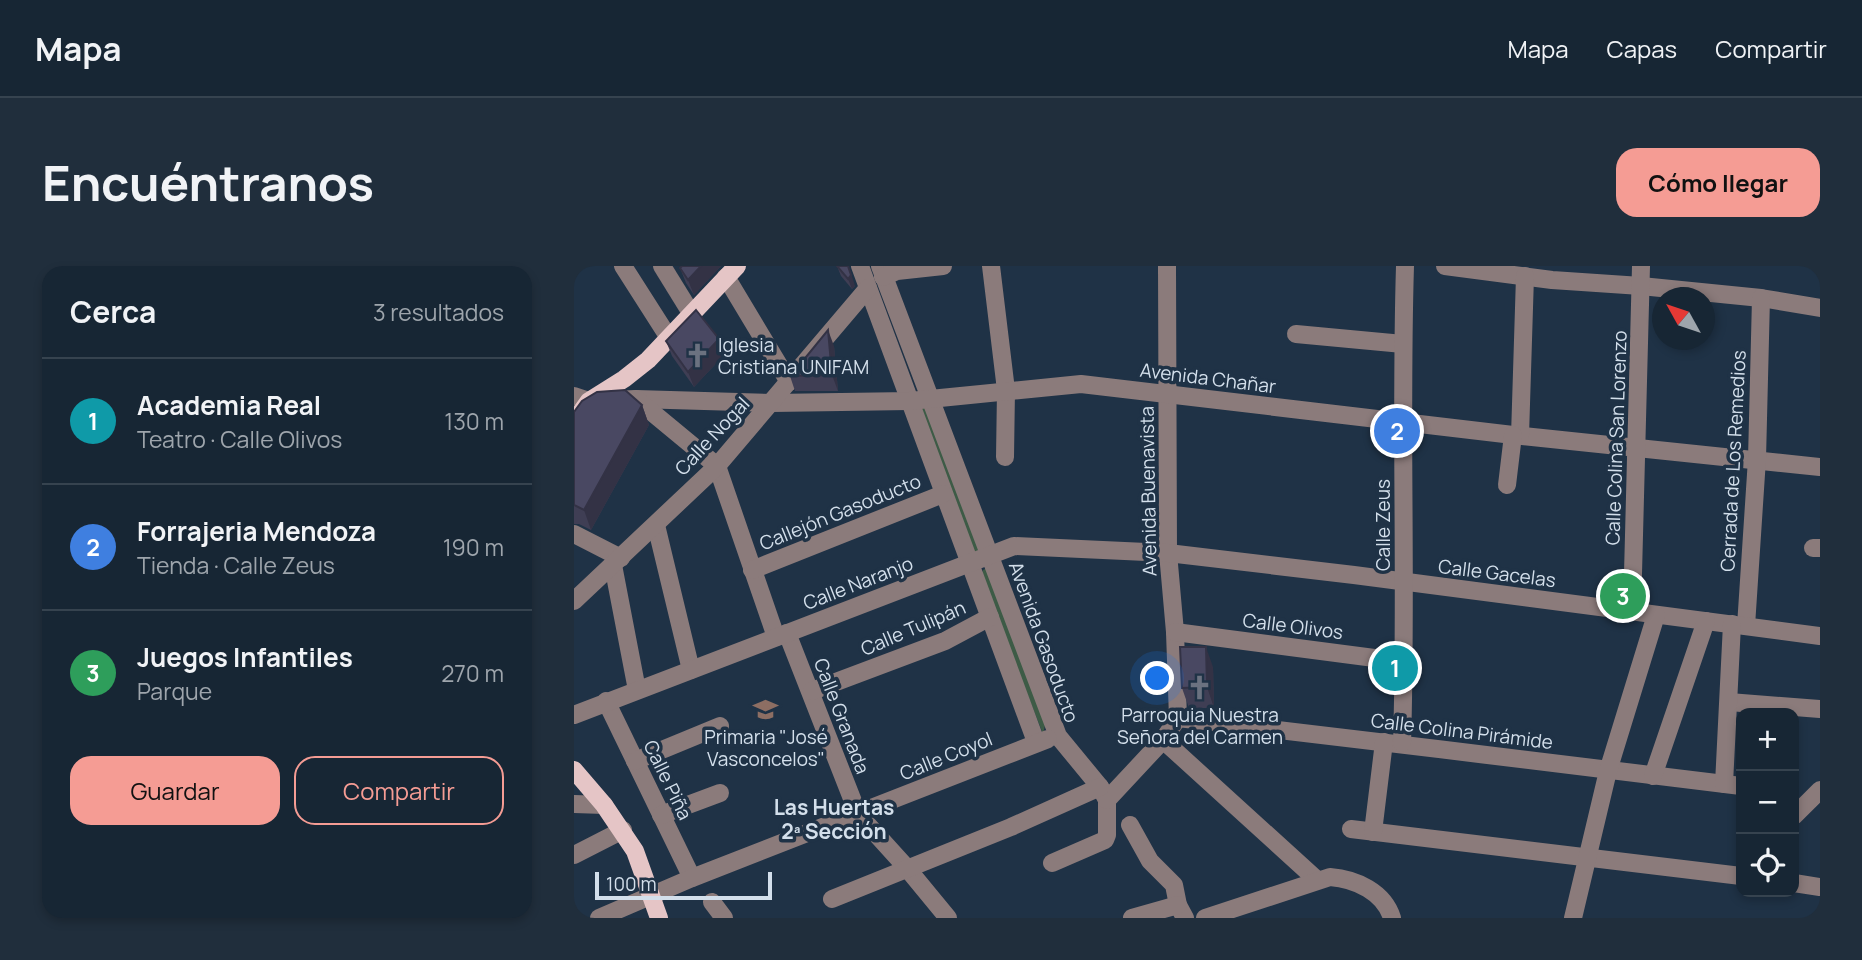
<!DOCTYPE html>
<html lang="es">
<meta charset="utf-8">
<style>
:root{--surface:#172634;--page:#202e3c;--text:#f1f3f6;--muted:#9ea5ac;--line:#36434f;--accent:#f59c94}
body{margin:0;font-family:Manrope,sans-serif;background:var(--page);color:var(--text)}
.controls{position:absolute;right:21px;bottom:21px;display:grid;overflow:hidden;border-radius:14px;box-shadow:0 4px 10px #0003}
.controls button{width:63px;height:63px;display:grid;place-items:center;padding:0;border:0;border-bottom:2px solid var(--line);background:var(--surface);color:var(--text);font:35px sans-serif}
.compass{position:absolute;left:1078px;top:21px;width:63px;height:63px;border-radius:50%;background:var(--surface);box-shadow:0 4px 10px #0003;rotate:310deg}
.scale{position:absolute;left:21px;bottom:18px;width:177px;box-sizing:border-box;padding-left:7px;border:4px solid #d3dfeb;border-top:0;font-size:19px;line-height:24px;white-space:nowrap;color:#d3dfeb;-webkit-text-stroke:5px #1f3246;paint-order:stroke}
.you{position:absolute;left:584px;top:413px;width:24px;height:24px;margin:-18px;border:5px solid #fff;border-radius:50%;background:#1a73e8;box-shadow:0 0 0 10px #1a73e833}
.badge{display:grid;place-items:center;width:46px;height:46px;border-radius:50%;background:var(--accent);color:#fff;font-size:23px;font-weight:700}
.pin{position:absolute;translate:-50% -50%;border:4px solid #fff;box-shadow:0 2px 7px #0006}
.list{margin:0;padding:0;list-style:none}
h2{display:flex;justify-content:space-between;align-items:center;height:91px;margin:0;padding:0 28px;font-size:30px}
h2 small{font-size:23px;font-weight:400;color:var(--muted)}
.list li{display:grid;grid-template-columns:46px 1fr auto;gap:21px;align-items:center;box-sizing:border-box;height:126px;padding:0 28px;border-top:2px solid var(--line)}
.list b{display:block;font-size:26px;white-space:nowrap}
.list p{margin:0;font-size:23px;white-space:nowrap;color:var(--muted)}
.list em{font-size:23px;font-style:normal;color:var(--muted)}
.actions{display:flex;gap:14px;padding:21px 28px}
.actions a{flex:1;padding:16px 0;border:2px solid var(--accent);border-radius:21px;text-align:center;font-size:24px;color:var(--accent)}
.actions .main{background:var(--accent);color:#111}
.icon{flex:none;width:38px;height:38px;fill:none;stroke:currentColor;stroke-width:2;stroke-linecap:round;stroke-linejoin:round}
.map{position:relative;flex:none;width:1246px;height:652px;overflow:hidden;border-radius:21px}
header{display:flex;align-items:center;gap:42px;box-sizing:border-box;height:98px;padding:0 35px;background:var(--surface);border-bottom:2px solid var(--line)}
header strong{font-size:33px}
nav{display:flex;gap:38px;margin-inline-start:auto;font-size:24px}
.intro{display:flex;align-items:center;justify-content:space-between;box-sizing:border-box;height:168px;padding:0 42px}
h1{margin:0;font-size:49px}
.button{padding:18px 32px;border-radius:21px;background:var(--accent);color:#111;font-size:24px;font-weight:700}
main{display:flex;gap:42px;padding:0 42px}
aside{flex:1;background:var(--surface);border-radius:21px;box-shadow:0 4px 10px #0003}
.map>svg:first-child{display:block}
.green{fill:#3d5b46}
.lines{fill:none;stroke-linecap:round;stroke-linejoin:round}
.minor{stroke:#8b7b7b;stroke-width:18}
.major{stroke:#e5c5c6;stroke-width:18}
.wall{fill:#3f3e54}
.shaded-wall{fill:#333245}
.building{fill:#494862;stroke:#333245;stroke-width:2}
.labels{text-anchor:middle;stroke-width:7;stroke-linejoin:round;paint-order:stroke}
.poi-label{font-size:19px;fill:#d3dfeb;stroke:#1f3246}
.street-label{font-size:19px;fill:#d3dfeb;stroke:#1f3246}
.neighbourhood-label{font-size:21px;font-weight:bold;fill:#d3dfeb;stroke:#1f3246}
</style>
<header>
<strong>Mapa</strong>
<nav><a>Mapa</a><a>Capas</a><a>Compartir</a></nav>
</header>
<div class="intro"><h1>Encuéntranos</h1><a class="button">Cómo llegar</a></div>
<main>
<aside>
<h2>Cerca<small>3 resultados</small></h2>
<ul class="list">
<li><span class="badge" style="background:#0f9aa8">1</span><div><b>Academia Real</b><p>Teatro · Calle Olivos</p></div><em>130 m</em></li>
<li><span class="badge" style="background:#3f7fe0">2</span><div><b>Forrajeria Mendoza</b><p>Tienda · Calle Zeus</p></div><em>190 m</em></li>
<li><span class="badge" style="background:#2e9e5b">3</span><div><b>Juegos Infantiles</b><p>Parque</p></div><em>270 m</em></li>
</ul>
<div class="actions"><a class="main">Guardar</a><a>Compartir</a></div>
</aside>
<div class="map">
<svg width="1246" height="652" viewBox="0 0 1246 652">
<rect width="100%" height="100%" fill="#1f3246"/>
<g class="green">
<polygon points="347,141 356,141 410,283 401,291"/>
<polygon points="413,302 473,451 469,468 407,310 409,304"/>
</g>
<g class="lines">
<g class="minor">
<polyline points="49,0 95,72"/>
<polyline points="88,0 117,47"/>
<polyline points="286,0 462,476"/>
<polyline points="306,0 484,470 526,521 533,534 533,569 531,574 478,597"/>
<polyline points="417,0 432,124 431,191"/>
<polyline points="593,0 594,287 601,366 604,452"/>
<polyline points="871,0 978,14 1067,20 1187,32 1246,42"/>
<polyline points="152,11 215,116"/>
<polyline points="309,11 323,5 369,0"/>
<polyline points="722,68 829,78"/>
<polyline points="0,130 15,135 62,133 198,137 336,135 507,118 939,169 1246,201"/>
<polyline points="62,133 143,200 202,371"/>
<polyline points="946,170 951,10"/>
<polyline points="933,219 939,169"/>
<polyline points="82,259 117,404"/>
<polyline points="0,268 47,292"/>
<polyline points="1239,282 1246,282"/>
<polyline points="39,299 63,424"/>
<polyline points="178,304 369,228"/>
<polyline points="0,335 143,200 294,22"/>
<polyline points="1058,346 1067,0"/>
<polyline points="1172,360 1183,193 1187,32"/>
<polyline points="601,366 831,396"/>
<polyline points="213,367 284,548 332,601 374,652"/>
<polyline points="238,425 371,375 416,351"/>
<polyline points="32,435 118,612"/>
<polyline points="1155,436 1246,443"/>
<polyline points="0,449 440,280 594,287 780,309 1246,370"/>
<path d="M604 452C792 474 979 497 1167 520"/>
<polyline points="589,474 743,614"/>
<path d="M828 477C833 318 826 159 831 0"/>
<polyline points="61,495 146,460"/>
<polyline points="1079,510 1132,355"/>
<polyline points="1150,518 1158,358"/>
<polyline points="533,534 589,474 604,452"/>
<polyline points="0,538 30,539"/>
<polyline points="87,549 146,527"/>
<polyline points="1220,550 1246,524"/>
<polyline points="556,559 576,595 600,619 604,639 611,652"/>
<polyline points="777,563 1167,610"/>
<polyline points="799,566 810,476"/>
<polyline points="0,589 49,564"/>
<polyline points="1220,617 1246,621"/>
<polyline points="258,633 437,561 526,521"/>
<polyline points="138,636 150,652"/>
<polyline points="25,652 118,612 474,473"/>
<polyline points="558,652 604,639"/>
<path d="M631 652 756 611C782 613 810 626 818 652"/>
<polyline points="999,652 1034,505 1082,349"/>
</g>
<g class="major">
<polyline points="0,156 15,135 50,113 74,94 163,0"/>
<polyline points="0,504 30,539 61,585 85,652"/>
</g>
</g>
<g class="wall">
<polygon points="108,0 147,0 120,29 112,17 106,2"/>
<polygon points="263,0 281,20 278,23 267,10"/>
<polygon points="92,75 151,88 120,121 98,90"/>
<polygon points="260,80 264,125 221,125 216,110"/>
<polygon points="68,139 75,159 17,264 5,258 0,258 0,146"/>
<polygon points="639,401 640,442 615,442 608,422"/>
</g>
<g class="shaded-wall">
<polygon points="127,0 147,0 120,29 114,14"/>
<polygon points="275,1 281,20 278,23 274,13"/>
<polygon points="254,64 260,80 264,125 258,109"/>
<polygon points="145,73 151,88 120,121 114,106"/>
<polygon points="68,139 75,159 17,264 10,244"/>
<polygon points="632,381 639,401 640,442 633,421"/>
</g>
<g class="building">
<polygon points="108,0 127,0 114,14 106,2"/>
<polygon points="263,0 274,0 277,9 274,13"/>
<polygon points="122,44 145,73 114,106 92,75"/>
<polygon points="254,64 258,109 216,110 219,107"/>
<polygon points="51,124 68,139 10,244 0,239 0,146 8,135 23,126"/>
<polygon points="606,381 632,381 633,421 608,422"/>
</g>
<defs>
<symbol id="church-bare" viewBox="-9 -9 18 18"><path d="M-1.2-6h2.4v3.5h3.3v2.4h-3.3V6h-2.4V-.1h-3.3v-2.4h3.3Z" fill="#6b7280" stroke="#1f3246" stroke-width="2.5" paint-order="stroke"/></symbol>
<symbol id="school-bare" viewBox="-9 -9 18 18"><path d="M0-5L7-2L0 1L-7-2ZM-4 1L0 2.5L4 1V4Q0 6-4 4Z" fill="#8d6e63" stroke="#1f3246" stroke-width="2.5" paint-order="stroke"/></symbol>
</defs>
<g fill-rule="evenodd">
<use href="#church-bare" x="106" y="72" width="35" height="35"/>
<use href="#church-bare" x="608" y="404" width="35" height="35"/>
<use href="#school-bare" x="174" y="426" width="35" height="35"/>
</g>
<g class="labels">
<g class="poi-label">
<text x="144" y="86" text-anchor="start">Iglesia<tspan x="144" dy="22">Cristiana UNIFAM</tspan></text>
<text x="626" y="456">Parroquia Nuestra<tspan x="626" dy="22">Señora del Carmen</tspan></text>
<text x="192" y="478">Primaria "José<tspan x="192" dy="22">Vasconcelos"</tspan></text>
</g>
<g class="street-label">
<text transform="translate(634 112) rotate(7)" y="7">Avenida Chañar</text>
<text transform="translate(138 170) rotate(-47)" y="7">Calle Nogal</text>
<text transform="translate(1042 172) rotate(-88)" y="7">Calle Colina San Lorenzo</text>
<text transform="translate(1159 195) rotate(-87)" y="7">Cerrada de Los Remedios</text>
<text transform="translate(574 225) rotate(-91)" y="7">Avenida Buenavista</text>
<text transform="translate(266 246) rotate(-22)" y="7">Callejón Gasoducto</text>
<text transform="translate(809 259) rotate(-90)" y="7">Calle Zeus</text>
<text transform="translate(923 307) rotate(7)" y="7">Calle Gacelas</text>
<text transform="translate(284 317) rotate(-21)" y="7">Calle Naranjo</text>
<text transform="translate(719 360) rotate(7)" y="7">Calle Olivos</text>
<text transform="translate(339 362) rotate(-23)" y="7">Calle Tulipán</text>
<text transform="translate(470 376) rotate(70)" y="7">Avenida Gasoducto</text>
<text transform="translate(268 450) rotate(69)" y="7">Calle Granada</text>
<text transform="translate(888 465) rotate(7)" y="7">Calle Colina Pirámide</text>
<text transform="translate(372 490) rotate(-22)" y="7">Calle Coyol</text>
<text transform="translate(94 514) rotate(64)" y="7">Calle Piña</text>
</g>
<g class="neighbourhood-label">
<text x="260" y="549">Las Huertas<tspan x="260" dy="24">2ª Sección</tspan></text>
</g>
</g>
</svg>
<div class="controls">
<button>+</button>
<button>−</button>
<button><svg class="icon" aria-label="locate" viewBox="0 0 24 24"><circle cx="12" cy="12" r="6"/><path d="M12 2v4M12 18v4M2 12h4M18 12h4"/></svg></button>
</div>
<svg class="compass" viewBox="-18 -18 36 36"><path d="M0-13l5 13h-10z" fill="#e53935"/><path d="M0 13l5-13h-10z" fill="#9ea5ac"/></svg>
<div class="scale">100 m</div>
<div class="you"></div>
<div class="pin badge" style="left:821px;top:402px;background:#0f9aa8">1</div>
<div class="pin badge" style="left:823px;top:165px;background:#3f7fe0">2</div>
<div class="pin badge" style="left:1049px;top:330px;background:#2e9e5b">3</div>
</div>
</main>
